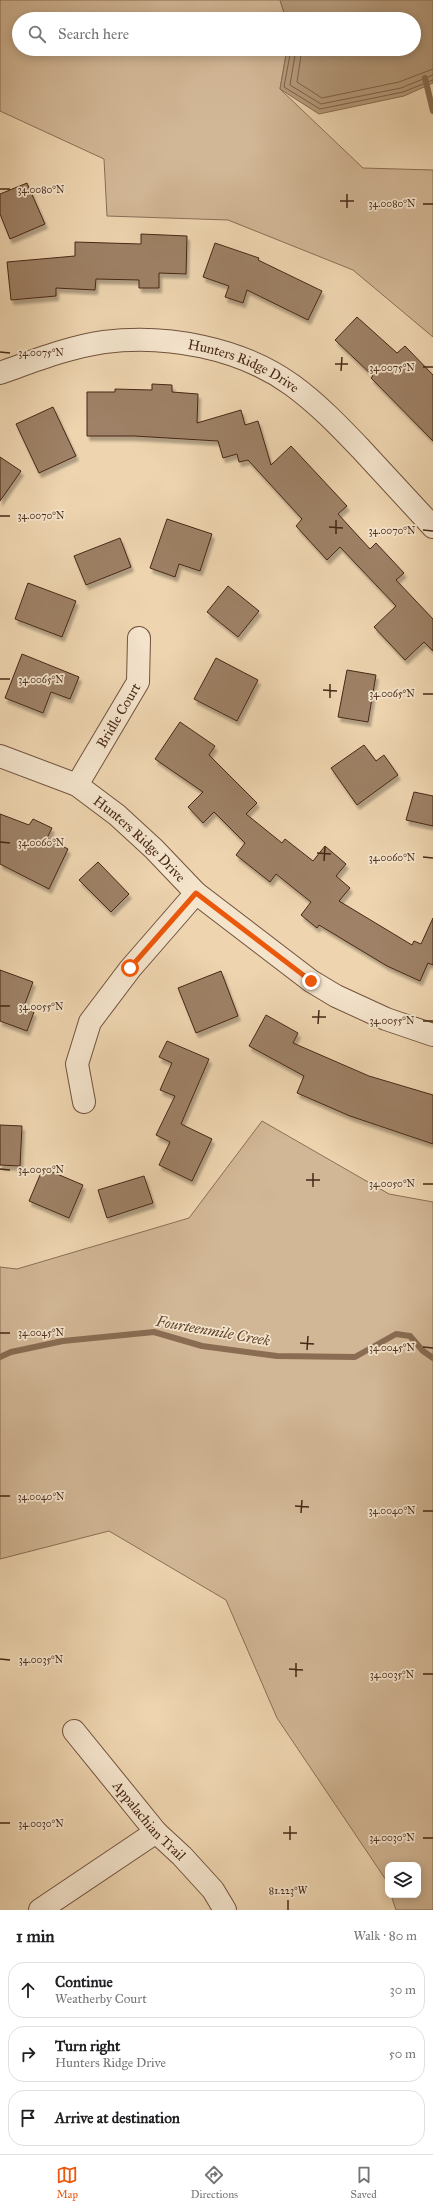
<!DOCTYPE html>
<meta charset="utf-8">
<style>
:root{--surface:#fff;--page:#f6f6f6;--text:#202124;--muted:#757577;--line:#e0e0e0;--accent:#ea580c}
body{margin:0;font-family:"IM FELL Great Primer",serif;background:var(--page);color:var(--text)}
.controls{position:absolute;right:12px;bottom:12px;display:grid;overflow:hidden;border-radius:8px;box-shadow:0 2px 10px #0003}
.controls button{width:36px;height:36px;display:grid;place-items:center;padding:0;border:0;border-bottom:1px solid var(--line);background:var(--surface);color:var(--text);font:20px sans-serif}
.stop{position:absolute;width:12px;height:12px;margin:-9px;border:3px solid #ea580c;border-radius:50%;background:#fff}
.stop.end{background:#ea580c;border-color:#fff;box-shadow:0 1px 4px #0008}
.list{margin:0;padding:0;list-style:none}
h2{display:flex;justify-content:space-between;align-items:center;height:52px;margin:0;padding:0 16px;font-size:17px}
h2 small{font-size:13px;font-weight:400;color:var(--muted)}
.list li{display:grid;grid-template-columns:26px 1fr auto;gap:12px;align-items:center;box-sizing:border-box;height:56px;margin:0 8px 8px;padding:0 8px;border:1px solid var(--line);border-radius:16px}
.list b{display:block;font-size:15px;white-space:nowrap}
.list p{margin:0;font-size:13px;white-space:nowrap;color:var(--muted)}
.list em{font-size:13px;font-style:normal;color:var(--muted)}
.icon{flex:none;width:22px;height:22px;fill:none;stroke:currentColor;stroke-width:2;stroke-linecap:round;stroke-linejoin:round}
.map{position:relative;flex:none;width:433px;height:1910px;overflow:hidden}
.search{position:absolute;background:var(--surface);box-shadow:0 2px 10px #0003;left:12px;right:12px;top:12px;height:44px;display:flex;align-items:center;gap:10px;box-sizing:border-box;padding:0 14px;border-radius:22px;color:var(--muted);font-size:15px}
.sheet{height:244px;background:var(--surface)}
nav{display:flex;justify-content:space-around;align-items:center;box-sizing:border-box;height:56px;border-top:1px solid var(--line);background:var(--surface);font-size:11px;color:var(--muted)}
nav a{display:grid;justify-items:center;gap:2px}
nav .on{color:var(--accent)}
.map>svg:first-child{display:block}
.green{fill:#d2b796;stroke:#8c6f56}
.water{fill:#b59a7b;stroke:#896c52}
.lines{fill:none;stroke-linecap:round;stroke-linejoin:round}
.shore{stroke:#7e6048;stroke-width:1}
.stream{stroke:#896c52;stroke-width:6}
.building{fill:#9e8166;stroke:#472715;filter:url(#shadow)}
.minor-casing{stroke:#71523c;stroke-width:24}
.minor{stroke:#f4e4cc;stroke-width:22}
.route{stroke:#ea580c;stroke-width:5}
.ticks{fill:none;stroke:#472715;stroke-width:1.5}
.labels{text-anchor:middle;stroke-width:3.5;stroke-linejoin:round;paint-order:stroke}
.street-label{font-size:14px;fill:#472715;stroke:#f4e4cc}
.water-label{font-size:15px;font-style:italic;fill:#62442e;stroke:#f4e4cc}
.ticks-label{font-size:10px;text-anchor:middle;fill:#472715;stroke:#f4e4cc;stroke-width:3.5;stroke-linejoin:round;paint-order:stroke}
</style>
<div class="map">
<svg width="433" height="1910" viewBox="0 0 433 1910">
<defs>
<filter id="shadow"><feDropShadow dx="2.5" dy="4.5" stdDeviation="1" flood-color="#0004"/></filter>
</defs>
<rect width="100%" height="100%" fill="#eed5b0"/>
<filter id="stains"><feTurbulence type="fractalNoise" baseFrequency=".005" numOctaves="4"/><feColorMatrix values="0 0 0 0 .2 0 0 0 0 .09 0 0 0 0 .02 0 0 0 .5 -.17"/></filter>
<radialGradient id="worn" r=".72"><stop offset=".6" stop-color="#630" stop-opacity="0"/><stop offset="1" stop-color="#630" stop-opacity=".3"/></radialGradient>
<g class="green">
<polygon points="0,0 280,0 286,19 19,19 19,49 287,49 280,89 363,168 433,170 433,337 353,270 228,220 107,216 104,159 0,111"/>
<polygon points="262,1121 389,1194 433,1202 433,1910 396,1910 391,1895 418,1895 418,1865 388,1865 388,1886 386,1880 277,1718 226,1600 109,1531 0,1559 0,1267 17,1269 189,1218"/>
</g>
<polygon class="water" points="280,0 433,0 433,83 404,96 319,114 280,89 287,49 414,49 414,19 286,19"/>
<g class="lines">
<g class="shore">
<polyline points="291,49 284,87 320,109 403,92 433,80"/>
<polyline points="296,49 290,85 321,104 401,88 433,75"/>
<polyline points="302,49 297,82 322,98 399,82 433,69"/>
</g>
<g class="stream">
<polyline points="425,78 433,111"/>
<polyline points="0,1357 11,1352 63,1341 154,1332 202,1346 277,1356 355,1357 396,1334 410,1336 423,1351 433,1358"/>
</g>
</g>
<g class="building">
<polygon points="27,183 45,224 10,239 0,214 0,194"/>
<polygon points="141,234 187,236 186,274 159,273 159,288 139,288 139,280 96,279 95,290 56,288 56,296 11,300 7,262 75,256 75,242 141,244"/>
<polygon points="215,243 259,258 258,260 322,291 308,320 247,290 243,303 225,297 229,286 203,277"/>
<polygon points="357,317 397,353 405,346 433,375 433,441 371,378 373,376 335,340"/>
<polygon points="152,384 172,385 172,392 198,394 197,423 241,410 245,425 258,421 271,465 291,446 347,506 338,514 370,549 376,543 404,573 396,580 433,619 433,651 424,642 405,660 374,627 396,606 340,547 327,560 296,526 302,519 248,460 239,462 237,454 223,458 218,441 134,436 87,436 87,392 115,392 115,389 152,390"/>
<polygon points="53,407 76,456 39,473 16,424"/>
<polygon points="0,457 21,471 0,501"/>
<polygon points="167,519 212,534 200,571 179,564 175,577 150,568"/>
<polygon points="120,538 131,567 86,585 74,556"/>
<polygon points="28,583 76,601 62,637 15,619"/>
<polygon points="228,586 259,611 238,637 207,612"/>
<polygon points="22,654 79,677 70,699 51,692 43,713 5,698"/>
<polygon points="216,658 258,680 237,721 194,699"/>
<polygon points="347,670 376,675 368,722 338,717"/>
<polygon points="180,722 215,746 209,755 257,803 246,814 282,843 285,839 313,861 325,846 346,864 336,876 350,888 339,901 412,945 414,941 421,944 433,918 433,965 428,963 420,981 387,966 319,925 317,928 301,915 311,902 276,874 270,882 236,855 245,843 214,812 203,823 188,807 203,792 155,759"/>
<polygon points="364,745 376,761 384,755 398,775 357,805 331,768"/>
<polygon points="414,792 433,796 433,826 406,820"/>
<polygon points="0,814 29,825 33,819 52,828 47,838 68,849 49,889 0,864"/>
<polygon points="98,862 129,894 111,912 79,880"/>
<polygon points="0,970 33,982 23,1009 34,1012 27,1031 0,1021"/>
<polygon points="221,971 238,1016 196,1033 178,988"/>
<polygon points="266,1015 298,1033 293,1043 369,1076 433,1095 433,1144 350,1116 297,1093 304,1076 249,1046"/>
<polygon points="167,1041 209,1059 181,1124 212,1139 192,1181 159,1165 170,1142 156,1135 175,1096 160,1090 172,1063 159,1057"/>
<polygon points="0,1125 22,1126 20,1166 0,1165"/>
<polygon points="43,1168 83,1185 69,1218 29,1201"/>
<polygon points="144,1176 153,1203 107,1218 98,1190"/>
</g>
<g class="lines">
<defs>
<g id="minor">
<path id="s1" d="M0 373C34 361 69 347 104 342 167 334 241 348 292 385 318 404 339 426 361 449 385 475 409 501 433 527"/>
<path id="s2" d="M0 756 77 785 117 815 154 849 196 893 311 981 336 996 386 1019 433 1035"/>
<path id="s3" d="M77 785 138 682 139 638"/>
<polyline points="84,1102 77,1064 90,1022 130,969 196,893"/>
<path id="s4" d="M74 1731 156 1832 182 1856 213 1890 225 1910"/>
<polyline points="40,1910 156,1832"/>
</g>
</defs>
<use href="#minor" class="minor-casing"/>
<use href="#minor" class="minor"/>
</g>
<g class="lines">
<polyline class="route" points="130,968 196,893 311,981"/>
</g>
<path class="ticks" d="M0 189H10M340 201H354M423 204H433M347 208V194M0 352 10 353M335 364H348M423 367H433M341 371 342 357M0 516H10M329 527 343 528M423 530 433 531M336 534V520M0 679H10M323 690 337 691M423 694H433M330 698V684M0 842 10 843M317 853 331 854M423 857 433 858M324 861 325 847M0 1006H10M312 1017H326M423 1021H433M318 1024 319 1010M0 1169 10 1170M306 1180H320M423 1184H433M313 1187V1173M0 1333H10M300 1343 314 1344M423 1347 433 1348M307 1350 308 1336M0 1496H10M295 1506 309 1507M423 1511H433M301 1513 302 1500M0 1659 10 1660M289 1669 303 1670M423 1674H433M296 1677V1663M0 1823H10M283 1833H297M423 1838H433M290 1840V1826M288 1910V1900"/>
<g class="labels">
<g class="street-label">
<text dy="5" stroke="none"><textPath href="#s1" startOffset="253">Hunters Ridge Drive</textPath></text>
<text dy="5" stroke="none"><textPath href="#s3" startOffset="81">Bridle Court</textPath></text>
<text dy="5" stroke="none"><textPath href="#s2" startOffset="165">Hunters Ridge Drive</textPath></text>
<text dy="5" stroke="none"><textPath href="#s4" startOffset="117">Appalachian Trail</textPath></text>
</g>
<g class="water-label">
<text transform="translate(213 1331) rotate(10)" y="5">Fourteenmile Creek</text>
</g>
</g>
<g class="ticks-label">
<text x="41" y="193">34.0080°N</text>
<text x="392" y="207">34.0080°N</text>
<text x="41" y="356">34.0075°N</text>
<text x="392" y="371">34.0075°N</text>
<text x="41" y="519">34.0070°N</text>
<text x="392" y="534">34.0070°N</text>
<text x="41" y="683">34.0065°N</text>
<text x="392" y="697">34.0065°N</text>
<text x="41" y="846">34.0060°N</text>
<text x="392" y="861">34.0060°N</text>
<text x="41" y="1010">34.0055°N</text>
<text x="392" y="1024">34.0055°N</text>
<text x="41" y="1173">34.0050°N</text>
<text x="392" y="1187">34.0050°N</text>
<text x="41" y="1336">34.0045°N</text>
<text x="392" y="1351">34.0045°N</text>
<text x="41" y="1500">34.0040°N</text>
<text x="392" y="1514">34.0040°N</text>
<text x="41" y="1663">34.0035°N</text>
<text x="392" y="1678">34.0035°N</text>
<text x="41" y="1827">34.0030°N</text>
<text x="392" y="1841">34.0030°N</text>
<text x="288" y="1894">81.223°W</text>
</g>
<rect width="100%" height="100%" filter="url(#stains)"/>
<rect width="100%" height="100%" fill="url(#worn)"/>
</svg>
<div class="controls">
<button><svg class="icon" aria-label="layers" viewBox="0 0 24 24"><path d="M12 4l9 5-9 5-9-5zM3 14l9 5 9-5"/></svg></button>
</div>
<div class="stop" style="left:130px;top:968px"></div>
<div class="stop end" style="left:311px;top:981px"></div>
<div class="search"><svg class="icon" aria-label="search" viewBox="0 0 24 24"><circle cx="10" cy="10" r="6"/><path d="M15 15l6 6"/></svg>Search here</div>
</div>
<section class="sheet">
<h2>1 min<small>Walk · 80 m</small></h2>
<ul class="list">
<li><svg class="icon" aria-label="ahead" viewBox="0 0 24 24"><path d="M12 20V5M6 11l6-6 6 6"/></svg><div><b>Continue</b><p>Weatherby Court</p></div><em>30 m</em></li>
<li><svg class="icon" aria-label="right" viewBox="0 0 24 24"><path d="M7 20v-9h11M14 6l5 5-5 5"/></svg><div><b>Turn right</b><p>Hunters Ridge Drive</p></div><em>50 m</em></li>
<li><svg class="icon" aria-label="arrive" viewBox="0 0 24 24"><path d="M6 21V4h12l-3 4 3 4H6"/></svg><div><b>Arrive at destination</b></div></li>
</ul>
</section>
<nav>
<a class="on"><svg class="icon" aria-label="map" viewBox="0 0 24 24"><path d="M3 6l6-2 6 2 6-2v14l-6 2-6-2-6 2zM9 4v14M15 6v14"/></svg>Map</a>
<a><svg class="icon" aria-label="directions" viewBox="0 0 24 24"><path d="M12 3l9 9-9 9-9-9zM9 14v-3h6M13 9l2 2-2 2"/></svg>Directions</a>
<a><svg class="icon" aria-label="saved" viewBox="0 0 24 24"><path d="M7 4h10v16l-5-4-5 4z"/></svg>Saved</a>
</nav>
